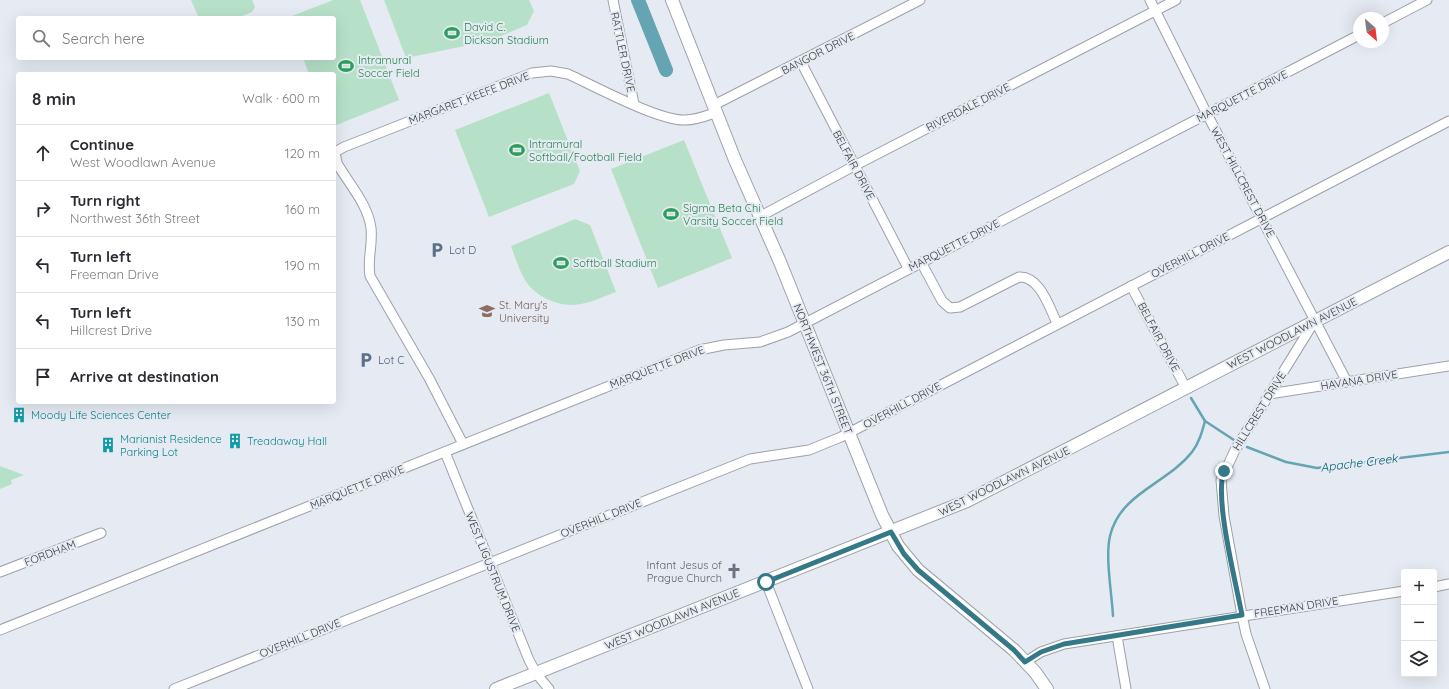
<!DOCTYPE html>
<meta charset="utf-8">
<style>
:root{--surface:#fff;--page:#f2f2f3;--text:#2b2b33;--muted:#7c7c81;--line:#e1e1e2}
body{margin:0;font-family:Quicksand,sans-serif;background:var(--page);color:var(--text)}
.controls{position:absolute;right:12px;bottom:12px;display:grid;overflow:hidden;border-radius:4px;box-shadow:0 4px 16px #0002}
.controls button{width:36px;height:36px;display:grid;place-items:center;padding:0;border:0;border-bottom:1px solid var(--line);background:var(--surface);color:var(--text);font:20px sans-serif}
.compass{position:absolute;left:1353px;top:12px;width:36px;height:36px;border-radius:50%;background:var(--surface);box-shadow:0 4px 16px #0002;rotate:152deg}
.stop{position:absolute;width:12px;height:12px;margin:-9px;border:3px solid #357888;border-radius:50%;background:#fff}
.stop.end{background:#357888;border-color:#fff;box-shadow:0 1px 4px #0008}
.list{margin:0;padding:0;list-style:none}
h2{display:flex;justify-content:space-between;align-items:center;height:52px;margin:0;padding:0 16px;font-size:17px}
h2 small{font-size:13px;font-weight:400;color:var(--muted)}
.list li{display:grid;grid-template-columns:26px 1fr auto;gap:12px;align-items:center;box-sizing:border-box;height:56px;padding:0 16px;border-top:1px solid var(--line)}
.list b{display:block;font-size:15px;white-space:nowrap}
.list p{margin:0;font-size:13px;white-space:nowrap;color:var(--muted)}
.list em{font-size:13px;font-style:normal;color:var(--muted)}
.icon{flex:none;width:22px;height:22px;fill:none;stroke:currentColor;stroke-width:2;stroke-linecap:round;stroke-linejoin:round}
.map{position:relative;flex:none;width:1449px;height:689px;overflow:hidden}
.search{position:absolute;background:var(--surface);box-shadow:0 4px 16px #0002;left:16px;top:16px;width:320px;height:44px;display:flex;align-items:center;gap:10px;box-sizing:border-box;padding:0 14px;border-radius:4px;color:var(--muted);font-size:15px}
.panel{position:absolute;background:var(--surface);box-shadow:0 4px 16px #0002;left:16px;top:72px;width:320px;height:332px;border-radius:4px}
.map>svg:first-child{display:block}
.green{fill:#b6e1c8}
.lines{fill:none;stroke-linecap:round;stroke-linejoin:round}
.stream{stroke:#65a4b2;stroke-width:2.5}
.river{stroke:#65a4b2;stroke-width:14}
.street-casing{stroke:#9ca1a8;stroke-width:11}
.secondary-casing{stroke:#9ca1a8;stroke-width:14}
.street{stroke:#fff;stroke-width:9}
.secondary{stroke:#fff;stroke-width:12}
.route{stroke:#357888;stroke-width:5}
.labels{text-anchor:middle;stroke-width:4;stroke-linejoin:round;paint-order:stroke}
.leisure-label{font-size:11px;fill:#27864d;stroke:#e6ebf3;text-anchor:start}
.street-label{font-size:11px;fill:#383a3d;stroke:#e6ebf3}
.service-label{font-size:11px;fill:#4e5e75;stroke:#e6ebf3;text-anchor:start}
.education-label{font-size:11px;fill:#785e54;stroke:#e6ebf3;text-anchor:start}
.culture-label{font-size:11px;fill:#0d838f;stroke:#e6ebf3;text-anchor:start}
.worship-label{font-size:11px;fill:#5b616d;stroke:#e6ebf3;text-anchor:end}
.water-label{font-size:12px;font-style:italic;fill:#01606f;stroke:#e6ebf3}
</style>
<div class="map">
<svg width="1449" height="689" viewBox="0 0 1449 689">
<rect width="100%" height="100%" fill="#e6ebf3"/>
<g class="green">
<polygon points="191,0 252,0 255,7 252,12 237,18 199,18"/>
<polygon points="333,0 360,0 399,100 334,126 334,74 309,74 303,58 334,58 334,18 287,18"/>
<polygon points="384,0 529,0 534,11 527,25 489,41 406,58"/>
<polygon points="549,93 580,171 574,184 489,217 455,130"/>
<polygon points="684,140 732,258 658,288 611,169"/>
<path d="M575 219 590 225 616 292C605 296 593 302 581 304 561 308 536 298 525 280 519 270 515 257 511 246Z"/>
<polygon points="0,466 24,475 11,480 12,484 0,489"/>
</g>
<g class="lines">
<g class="stream">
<polyline points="1191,398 1205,421 1234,440"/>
<polyline points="1247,447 1286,462 1317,468 1449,452"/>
<path d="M1113 616C1112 595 1105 557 1110 536 1120 493 1167 484 1192 452 1199 443 1202 432 1205 421"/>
</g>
<polyline class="river" points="638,0 666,70"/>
<defs>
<g id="street">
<polyline points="613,0 634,104"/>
<polyline points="1150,0 1207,114 1347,382"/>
<polyline points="1383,23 1427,0"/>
<polyline points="801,62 908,268"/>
<polyline points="714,105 920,0"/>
<polyline points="759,217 854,166 1176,0"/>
<path d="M921 262 942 301 950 308 960 307 1019 277C1040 276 1049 307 1057 323"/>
<polyline points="1131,286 1186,388"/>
<polyline points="1269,394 1449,366"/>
<path d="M463 444 429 378 370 276C367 258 373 246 371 228 368 204 348 183 337 163L335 152 344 147 532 73 551 71 568 74C594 86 659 121 685 120 697 120 706 116 717 112"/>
<polyline points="445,452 529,660 536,673 549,689"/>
<polyline points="0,572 101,533"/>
<polyline points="766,582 808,689"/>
<polyline points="1434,587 1449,584"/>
<polyline points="0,630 699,350 724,345 760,342 788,332 1359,35"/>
<polyline points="1117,636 1126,689"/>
<polyline points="1025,662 1041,652 1064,644 1404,591"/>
<polyline points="174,689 750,459 809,450 841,437 1449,121"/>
<polyline points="1265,689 1246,634 1242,615 1224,516 1221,480 1235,450 1314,322"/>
</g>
<g id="secondary">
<polyline points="672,0 735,160 780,262 882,515 898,546 918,570 1014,650 1035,672 1047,689"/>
<polyline points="496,689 967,501 1449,252"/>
</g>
</defs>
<use href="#street" class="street-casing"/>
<use href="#secondary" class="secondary-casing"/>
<use href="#street" class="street"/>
<use href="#secondary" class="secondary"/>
</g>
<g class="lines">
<path class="route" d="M766 582 891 532 904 554 918 570 1014 650 1025 662 1041 652 1064 644 1242 615C1236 583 1214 498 1224 471"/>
</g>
<defs>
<symbol id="stadium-bare" viewBox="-9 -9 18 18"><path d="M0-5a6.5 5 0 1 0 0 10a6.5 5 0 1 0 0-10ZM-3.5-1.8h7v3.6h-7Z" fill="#2e9e5b" stroke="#e6ebf3" stroke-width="2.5" paint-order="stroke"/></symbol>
<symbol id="parking-bare" viewBox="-9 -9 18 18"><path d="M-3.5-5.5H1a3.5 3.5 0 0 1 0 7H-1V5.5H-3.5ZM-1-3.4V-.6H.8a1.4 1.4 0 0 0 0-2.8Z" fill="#5c6f8a" stroke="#e6ebf3" stroke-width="2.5" paint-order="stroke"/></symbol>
<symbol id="university-bare" viewBox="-9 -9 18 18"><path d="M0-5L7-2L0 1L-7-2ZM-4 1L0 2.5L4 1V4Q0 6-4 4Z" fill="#8d6e63" stroke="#e6ebf3" stroke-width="2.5" paint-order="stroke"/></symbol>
<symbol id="building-bare" viewBox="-9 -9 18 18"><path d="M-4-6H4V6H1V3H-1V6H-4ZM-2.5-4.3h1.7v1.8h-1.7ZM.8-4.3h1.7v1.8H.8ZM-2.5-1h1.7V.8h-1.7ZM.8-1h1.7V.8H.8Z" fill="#0f9aa8" stroke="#e6ebf3" stroke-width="2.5" paint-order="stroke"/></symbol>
<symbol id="church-bare" viewBox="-9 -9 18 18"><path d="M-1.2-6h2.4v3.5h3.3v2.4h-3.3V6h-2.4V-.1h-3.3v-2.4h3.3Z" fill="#6b7280" stroke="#e6ebf3" stroke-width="2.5" paint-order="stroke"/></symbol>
</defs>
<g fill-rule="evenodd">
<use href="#stadium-bare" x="441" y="22" width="22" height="22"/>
<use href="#stadium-bare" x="335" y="55" width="22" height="22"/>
<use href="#stadium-bare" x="506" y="139" width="22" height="22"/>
<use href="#stadium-bare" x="660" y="203" width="22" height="22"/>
<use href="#parking-bare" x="426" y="239" width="22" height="22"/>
<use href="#stadium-bare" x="550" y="252" width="22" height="22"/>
<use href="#university-bare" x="476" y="300" width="22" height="22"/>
<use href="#parking-bare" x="355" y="349" width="22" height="22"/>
<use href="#building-bare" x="8" y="404" width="22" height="22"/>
<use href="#building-bare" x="224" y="430" width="22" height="22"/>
<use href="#building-bare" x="97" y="434" width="22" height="22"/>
<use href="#church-bare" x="723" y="560" width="22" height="22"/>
</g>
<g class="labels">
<g class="leisure-label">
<text x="464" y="31">David C.<tspan x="464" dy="13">Dickson Stadium</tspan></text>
<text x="358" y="64">Intramural<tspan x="358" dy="13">Soccer Field</tspan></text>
<text x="529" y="148">Intramural<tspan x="529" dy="13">Softball/Football Field</tspan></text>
<text x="683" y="212">Sigma Beta Chi<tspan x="683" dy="13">Varsity Soccer Field</tspan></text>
<text x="573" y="267">Softball Stadium</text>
</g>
<g class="street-label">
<text transform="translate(623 52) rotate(78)" y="4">RATTLER DRIVE</text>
<text transform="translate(818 53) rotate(-27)" y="4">BANGOR DRIVE</text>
<text transform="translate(1242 96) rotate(-27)" y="4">MARQUETTE DRIVE</text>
<text transform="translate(469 98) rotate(-21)" y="4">MARGARET KEEFE DRIVE</text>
<text transform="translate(968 107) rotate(-27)" y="4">RIVERDALE DRIVE</text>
<text transform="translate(854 165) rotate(62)" y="4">BELFAIR DRIVE</text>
<text transform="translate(1243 182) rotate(62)" y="4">WEST HILLCREST DRIVE</text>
<text transform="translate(954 245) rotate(-27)" y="4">MARQUETTE DRIVE</text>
<text transform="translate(1190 255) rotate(-27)" y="4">OVERHILL DRIVE</text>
<text transform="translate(1292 333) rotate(-27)" y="4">WEST WOODLAWN AVENUE</text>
<text transform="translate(1159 337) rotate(62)" y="4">BELFAIR DRIVE</text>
<text transform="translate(657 367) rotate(-21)" y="4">MARQUETTE DRIVE</text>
<text transform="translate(823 369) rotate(68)" y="4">NORTHWEST 36TH STREET</text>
<text transform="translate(1359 380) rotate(-9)" y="4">HAVANA DRIVE</text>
<text transform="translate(902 405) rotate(-28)" y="4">OVERHILL DRIVE</text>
<text transform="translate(1259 411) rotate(-58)" y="4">HILLCREST DRIVE</text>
<text transform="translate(1004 481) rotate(-26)" y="4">WEST WOODLAWN AVENUE</text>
<text transform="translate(357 487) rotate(-22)" y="4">MARQUETTE DRIVE</text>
<text transform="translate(601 518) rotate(-22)" y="4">OVERHILL DRIVE</text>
<text transform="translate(50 553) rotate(-21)" y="4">FORDHAM</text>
<text transform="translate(493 572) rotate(68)" y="4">WEST LIGUSTRUM DRIVE</text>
<text transform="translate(1296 607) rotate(-9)" y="4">FREEMAN DRIVE</text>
<text transform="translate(672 619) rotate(-22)" y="4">WEST WOODLAWN AVENUE</text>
<text transform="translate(300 638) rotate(-22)" y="4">OVERHILL DRIVE</text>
</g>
<g class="service-label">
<text x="449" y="254">Lot D</text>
<text x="378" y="364">Lot C</text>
</g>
<g class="education-label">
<text x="499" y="309">St. Mary's<tspan x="499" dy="13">University</tspan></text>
</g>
<g class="culture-label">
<text x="31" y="419">Moody Life Sciences Center</text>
<text x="120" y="443">Marianist Residence<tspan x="120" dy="13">Parking Lot</tspan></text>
<text x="247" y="445">Treadaway Hall</text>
</g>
<g class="worship-label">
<text x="722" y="569">Infant Jesus of<tspan x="722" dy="13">Prague Church</tspan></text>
</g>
<g class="water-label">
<text transform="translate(1359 463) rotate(-7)" y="4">Apache Creek</text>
</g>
</g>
</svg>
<div class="controls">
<button>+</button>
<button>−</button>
<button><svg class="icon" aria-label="layers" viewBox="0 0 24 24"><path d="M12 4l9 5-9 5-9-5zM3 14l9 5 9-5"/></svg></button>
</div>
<svg class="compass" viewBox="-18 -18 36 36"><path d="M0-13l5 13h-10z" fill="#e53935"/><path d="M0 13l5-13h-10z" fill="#7c7c81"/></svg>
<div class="stop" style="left:766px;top:582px"></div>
<div class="stop end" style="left:1224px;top:471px"></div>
<div class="search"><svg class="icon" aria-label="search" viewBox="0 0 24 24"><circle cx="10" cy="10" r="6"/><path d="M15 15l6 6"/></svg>Search here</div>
<section class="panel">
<h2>8 min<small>Walk · 600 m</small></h2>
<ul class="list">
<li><svg class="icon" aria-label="ahead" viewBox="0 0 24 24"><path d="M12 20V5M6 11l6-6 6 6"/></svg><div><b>Continue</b><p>West Woodlawn Avenue</p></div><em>120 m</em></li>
<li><svg class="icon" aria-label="right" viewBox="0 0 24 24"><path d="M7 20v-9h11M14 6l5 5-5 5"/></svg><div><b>Turn right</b><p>Northwest 36th Street</p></div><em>160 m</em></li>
<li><svg class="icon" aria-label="left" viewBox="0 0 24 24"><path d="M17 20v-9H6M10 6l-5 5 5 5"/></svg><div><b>Turn left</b><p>Freeman Drive</p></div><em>190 m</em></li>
<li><svg class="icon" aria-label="left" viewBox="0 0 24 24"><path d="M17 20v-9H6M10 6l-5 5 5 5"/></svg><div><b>Turn left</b><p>Hillcrest Drive</p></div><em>130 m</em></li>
<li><svg class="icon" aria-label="arrive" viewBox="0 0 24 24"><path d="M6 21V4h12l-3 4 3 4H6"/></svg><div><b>Arrive at destination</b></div></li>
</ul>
</section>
</div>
